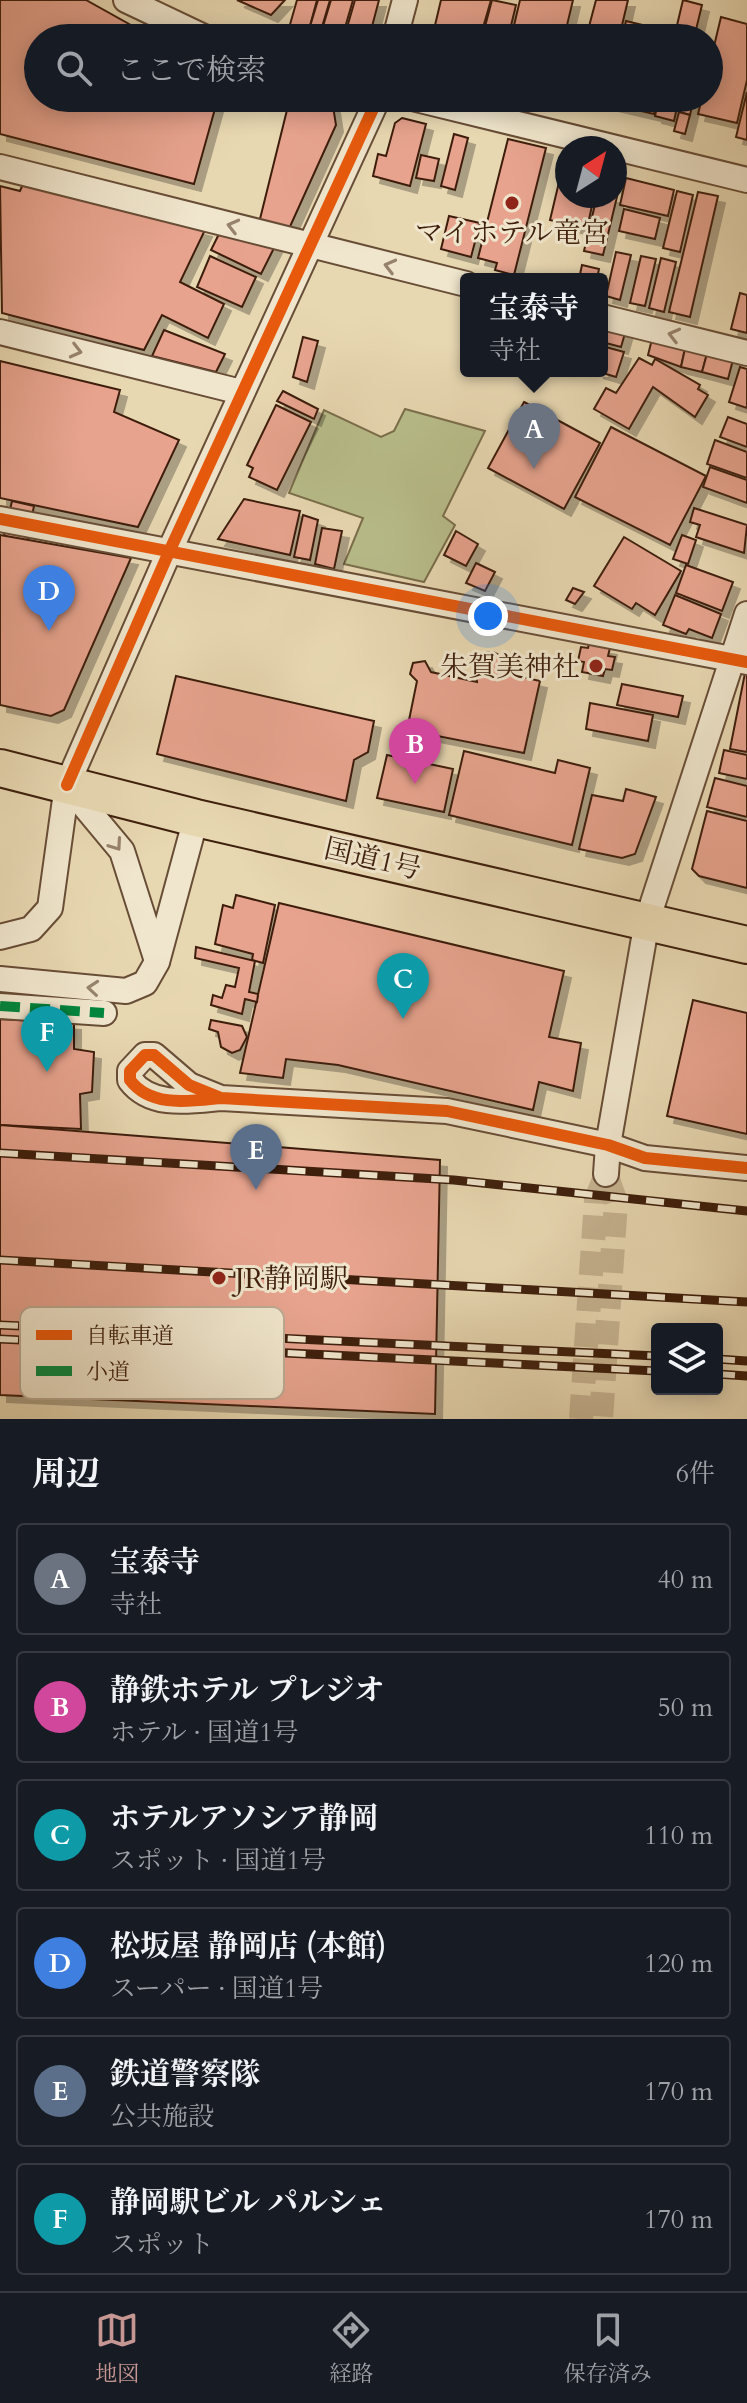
<!DOCTYPE html>
<html lang="ja">
<meta charset="utf-8">
<style>
:root{--surface:#171b24;--page:#20242c;--text:#f1f3f6;--muted:#9ea1a6;--line:#363941;--accent:#c59692}
body{margin:0;font-family:Cardo,"Noto Serif JP",serif;background:var(--page);color:var(--text)}
.controls{position:absolute;right:24px;bottom:24px;display:grid;overflow:hidden;border-radius:8px;box-shadow:0 4px 20px #0003}
.controls button{width:72px;height:72px;display:grid;place-items:center;padding:0;border:0;border-bottom:2px solid var(--line);background:var(--surface);color:var(--text);font:40px sans-serif}
.compass{position:absolute;left:555px;top:136px;width:72px;height:72px;border-radius:50%;background:var(--surface);box-shadow:0 4px 20px #0003;rotate:36deg}
.you{position:absolute;left:488px;top:616px;width:28px;height:28px;margin:-20px;border:6px solid #fff;border-radius:50%;background:#1a73e8;box-shadow:0 0 0 12px #1a73e833}
.badge{display:grid;place-items:center;width:52px;height:52px;border-radius:50%;background:var(--accent);color:#fff;font-size:26px;font-weight:700}
.pin{position:absolute;translate:-50% -66px;filter:drop-shadow(0 2px 4px #0008)}
.pin::after{content:'';position:absolute;top:42px;width:28px;height:24px;background:inherit;clip-path:polygon(0 0,100% 0,50% 100%)}
.popup{position:absolute;left:460px;top:273px;width:148px;height:104px;box-sizing:border-box;display:grid;place-content:center;border-radius:8px;background:var(--surface);filter:drop-shadow(0 2px 6px #0005);font-size:26px;white-space:nowrap;color:var(--muted)}
.popup b{font-size:30px;color:var(--text)}
.popup::after{content:'';position:absolute;left:50%;top:100%;margin-left:-16px;border:16px solid transparent;border-top-color:var(--surface)}
.list{margin:0;padding:0;list-style:none}
h2{display:flex;justify-content:space-between;align-items:center;height:104px;margin:0;padding:0 32px;font-size:34px}
h2 small{font-size:26px;font-weight:400;color:var(--muted)}
.list li{display:grid;grid-template-columns:52px 1fr auto;gap:24px;align-items:center;box-sizing:border-box;height:112px;margin:0 16px 16px;padding:0 16px;border:2px solid var(--line);border-radius:8px}
.list b{display:block;font-size:30px;white-space:nowrap}
.list p{margin:0;font-size:26px;white-space:nowrap;color:var(--muted)}
.list em{font-size:26px;font-style:normal;color:var(--muted)}
.icon{flex:none;width:44px;height:44px;fill:none;stroke:currentColor;stroke-width:2;stroke-linecap:round;stroke-linejoin:round}
.map{position:relative;flex:none;width:747px;height:1419px;overflow:hidden}
.search{position:absolute;background:var(--surface);box-shadow:0 4px 20px #0003;left:24px;right:24px;top:24px;height:88px;display:flex;align-items:center;gap:20px;box-sizing:border-box;padding:0 28px;border-radius:44px;color:var(--muted);font-size:30px}
.sheet{height:872px;background:var(--surface)}
nav{display:flex;justify-content:space-around;align-items:center;box-sizing:border-box;height:112px;border-top:2px solid var(--line);background:var(--surface);font-size:22px;color:var(--muted)}
nav a{display:grid;justify-items:center;gap:4px}
nav .on{color:var(--accent)}
.map>svg:first-child{display:block}
.green{fill:#b8be8b;stroke:#7b6e4c;stroke-width:2}
.building{fill:#e7a38e;stroke:#3e1f0c;stroke-width:2;filter:url(#shadow)}
.lines{fill:none;stroke-linecap:round;stroke-linejoin:round}
.minor-tunnel{stroke:#c6b391;stroke-width:24;stroke-dasharray:24 12;stroke-linecap:butt}
.minor-casing{stroke:#684d36;stroke-width:28}
.highway-casing{stroke:#3e1f0c;stroke-width:40}
.minor{stroke:#f0e6cd;stroke-width:24}
.highway{stroke:#e8d8b2;stroke-width:36}
.rail-casing{stroke:#3e1f0c;stroke-width:9}
.rail{stroke:#f0e6cd;stroke-width:6;stroke-dasharray:18;stroke-linecap:butt}
.quiet{stroke:#00873e;stroke-width:10;stroke-dasharray:20 10;stroke-linecap:butt}
.cycleway-casing{stroke:#f0e6cd;stroke-width:17}
.cycleway{stroke:#e8590c;stroke-width:12}
.oneway{stroke:#97826c}
.poi-dot{fill:#8f2418;stroke:#f0e6cd;stroke-width:3}
.labels{text-anchor:middle;stroke-width:6;stroke-linejoin:round;paint-order:stroke}
.poi-label{font-size:28px;fill:#3e1f0c;stroke:#f0e6cd}
.street-label{font-size:28px;fill:#3e1f0c;stroke:#f0e6cd}
.key{fill:#f0e6cd;stroke:#bbaa93;stroke-width:2}
.key-label{font-size:22px;fill:#3e1f0c}
</style>
<div class="map">
<svg width="747" height="1419" viewBox="0 0 747 1419">
<defs>
<filter id="shadow"><feDropShadow dx="7" dy="7" stdDeviation="0" flood-color="#0004"/></filter>
</defs>
<rect width="100%" height="100%" fill="#e8d8b2"/>
<filter id="stains"><feTurbulence type="fractalNoise" baseFrequency=".0025" numOctaves="4"/><feColorMatrix values="0 0 0 0 .2 0 0 0 0 .09 0 0 0 0 .02 0 0 0 .5 -.17"/></filter>
<radialGradient id="worn" r=".72"><stop offset=".6" stop-color="#630" stop-opacity="0"/><stop offset="1" stop-color="#630" stop-opacity=".3"/></radialGradient>
<polygon class="green" points="405,409 485,431 443,516 455,525 424,582 344,564 363,518 289,493 324,410 381,437 394,431"/>
<g class="building">
<polygon points="0,0 86,0 154,38 38,38 38,98 218,98 194,184 0,134"/>
<polygon points="237,0 285,0 271,15"/>
<polygon points="297,0 317,0 308,33 289,28"/>
<polygon points="318,0 330,0 319,37 308,33"/>
<polygon points="331,0 353,0 342,38 320,36"/>
<polygon points="355,0 379,0 369,38 344,38"/>
<polygon points="441,0 491,0 480,38 432,38"/>
<polygon points="492,0 516,5 508,38 482,38"/>
<polygon points="520,0 573,0 564,38 511,38"/>
<polygon points="596,0 628,0 619,38 586,38"/>
<polygon points="683,0 702,5 694,38 674,38"/>
<polygon points="721,17 747,24 747,80 737,123 698,114 702,98 709,98 709,67"/>
<polygon points="626,21 659,29 656,38 622,38"/>
<polygon points="747,92 747,140 736,137"/>
<polygon points="290,98 333,106 336,125 288,231 259,223"/>
<polygon points="608,98 658,98 654,114 607,103"/>
<polygon points="659,98 679,98 674,121 655,116"/>
<polygon points="683,98 694,98 690,115 679,112"/>
<polygon points="679,112 690,115 685,134 674,131"/>
<polygon points="402,118 426,124 410,186 373,176 378,154 386,156 395,123"/>
<polygon points="454,134 468,138 455,190 441,186"/>
<polygon points="508,139 546,148 514,275 495,270 497,263 478,258"/>
<polygon points="421,155 439,159 434,181 416,178"/>
<polygon points="564,161 567,162 567,196 594,196 587,229 550,220"/>
<polygon points="615,174 622,176 603,255 584,251 597,196 615,196"/>
<polygon points="626,178 674,190 668,216 620,205"/>
<polygon points="23,184 205,230 180,282 224,304 208,338 162,315 144,350 2,313 0,186 20,191"/>
<polygon points="677,191 693,195 680,252 663,248"/>
<polygon points="698,192 718,196 690,317 669,312"/>
<polygon points="624,209 660,218 655,239 619,231"/>
<polygon points="449,216 480,223 471,257 441,249"/>
<polygon points="220,232 276,244 261,274 211,250"/>
<polygon points="616,252 631,255 620,300 606,296"/>
<polygon points="210,256 256,277 242,307 197,287"/>
<polygon points="641,256 656,259 645,306 630,303"/>
<polygon points="661,258 676,262 664,312 649,308"/>
<polygon points="582,265 599,269 597,279 579,279"/>
<polygon points="740,293 747,295 747,333 731,329"/>
<polygon points="602,323 626,330 621,347 602,342"/>
<polygon points="164,330 225,354 216,372 152,356"/>
<polygon points="653,335 686,344 681,367 648,355"/>
<polygon points="303,337 318,341 307,382 293,377"/>
<polygon points="686,344 708,350 702,372 681,367"/>
<polygon points="602,346 624,352 616,377 596,371 602,371"/>
<polygon points="708,350 734,356 728,379 702,372"/>
<polygon points="639,358 652,365 655,359 700,385 698,389 708,395 695,417 653,387 629,429 594,409 606,388 616,393"/>
<polygon points="0,361 120,390 114,412 179,440 138,527 0,498"/>
<polygon points="740,367 747,369 747,408 729,402"/>
<polygon points="283,391 318,409 314,419 277,401"/>
<polygon points="524,402 600,443 564,509 488,468"/>
<polygon points="276,405 311,422 277,490 249,477 253,468 247,465"/>
<polygon points="728,417 747,424 747,447 720,437"/>
<polygon points="611,427 706,476 670,545 575,497"/>
<polygon points="715,440 747,452 747,478 707,464"/>
<polygon points="710,467 747,480 747,503 703,487"/>
<polygon points="244,499 300,511 290,555 218,539"/>
<polygon points="12,501 34,506 27,541 4,536"/>
<polygon points="694,508 747,525 744,553 696,537 700,525 690,522"/>
<polygon points="303,515 318,520 310,560 294,557"/>
<polygon points="322,528 342,531 334,569 315,564"/>
<polygon points="456,531 478,544 466,566 444,555"/>
<polygon points="0,535 131,558 64,710 51,716 0,705"/>
<polygon points="682,535 696,540 688,564 673,559"/>
<polygon points="624,537 681,571 655,615 636,603 632,609 594,586"/>
<polygon points="476,563 495,572 485,591 466,583"/>
<polygon points="686,565 733,582 722,611 676,593"/>
<polygon points="573,588 584,592 575,604 566,600"/>
<polygon points="675,595 721,614 712,638 689,629 686,634 663,625"/>
<polygon points="589,644 610,648 608,656 615,657 612,670 605,669 603,676 582,672 584,662 578,661 581,647 588,648"/>
<polygon points="493,652 506,659 509,674 540,681 524,753 407,730 417,681 410,674 413,663 425,661 431,672 477,682 475,664 485,653"/>
<polygon points="745,673 747,673 747,752 730,749"/>
<polygon points="176,676 374,721 368,752 354,760 346,801 157,754"/>
<polygon points="622,684 683,696 678,717 617,705"/>
<polygon points="590,703 653,715 648,741 586,729"/>
<polygon points="724,750 747,755 747,779 719,773"/>
<polygon points="464,751 555,773 558,760 590,768 572,845 449,815"/>
<polygon points="387,755 453,769 444,812 377,798"/>
<polygon points="715,778 747,786 747,817 707,807"/>
<polygon points="626,789 656,797 635,854 622,858 579,849 592,795 623,801"/>
<polygon points="707,811 747,821 747,888 699,876 692,869"/>
<polygon points="236,895 275,905 263,963 252,960 253,954 215,944 223,905 233,908"/>
<polygon points="279,903 564,971 549,1037 581,1043 573,1091 539,1082 533,1110 338,1065 286,1059 283,1078 240,1073"/>
<polygon points="196,947 255,961 249,992 258,994 257,1002 245,999 242,1014 211,1005 213,995 222,998 226,985 235,987 239,968 195,958"/>
<polygon points="693,1000 747,1013 747,1134 667,1116"/>
<polygon points="0,1019 74,1023 74,1049 94,1052 92,1092 80,1094 81,1129 0,1125"/>
<polygon points="211,1020 242,1026 247,1037 240,1050 232,1053 221,1047 218,1032 209,1029"/>
<polygon points="0,1125 440,1160 435,1414 0,1395"/>
</g>
<g class="lines">
<polyline class="minor-tunnel" points="581,1419 596,1200 606,1174 616,1202 601,1419"/>
<defs>
<g id="minor">
<polyline points="126,0 206,38"/>
<polyline points="395,38 405,0"/>
<polyline points="412,98 747,180"/>
<polyline points="0,167 466,284"/>
<polyline points="602,317 747,353"/>
<polyline points="0,332 241,392"/>
<polyline points="0,519 747,662"/>
<polyline points="67,785 122,851 157,961"/>
<polyline points="0,937 31,929 50,908 67,785 169,552 378,98"/>
<polyline points="0,979 126,991 145,983 157,962 196,818"/>
<polyline points="0,1006 104,1013"/>
<path d="M221 1098 189 1085 154 1055H145L130 1071V1080C151 1108 190 1101 221 1098L447 1111 608 1145 645 1158 747 1168"/>
<polyline points="606,1174 608,1145 647,921 747,614"/>
</g>
<polyline id="highway" points="0,768 196,818 747,945"/>
</defs>
<use href="#minor" class="minor-casing"/>
<use href="#highway" class="highway-casing"/>
<use href="#minor" class="minor"/>
<use href="#highway" class="highway"/>
<defs>
<g id="rail">
<polyline points="0,1153 454,1180 747,1211"/>
<polyline points="0,1260 747,1302"/>
<polyline points="0,1325 657,1356"/>
<polyline points="0,1339 657,1371"/>
<polyline points="717,1359 747,1361"/>
<polyline points="717,1374 747,1376"/>
</g>
</defs>
<use href="#rail" class="rail-casing"/>
<use href="#rail" class="rail"/>
<polyline class="quiet" points="0,1006 104,1013"/>
<defs>
<g id="cycleway">
<polyline points="0,519 747,662"/>
<polyline points="67,785 169,552 378,98"/>
<path d="M221 1098 189 1085 154 1055H145L130 1071V1080C151 1108 190 1101 221 1098L447 1111 608 1145 645 1158 747 1168"/>
</g>
</defs>
<use href="#cycleway" class="cycleway-casing"/>
<use href="#cycleway" class="cycleway"/>
</g>
<defs><path id="oneway-chevron" d="M-2-3.5L2.5 0L-2 3.5" fill="none" stroke-width="1.6" stroke-linecap="round" stroke-linejoin="round" transform="scale(2)"/></defs>
<g class="oneway">
<use href="#oneway-chevron" transform="translate(233 226) rotate(-166)"/>
<use href="#oneway-chevron" transform="translate(390 266) rotate(-166)"/>
<use href="#oneway-chevron" transform="translate(674 335) rotate(-166)"/>
<use href="#oneway-chevron" transform="translate(76 351) rotate(14)"/>
<use href="#oneway-chevron" transform="translate(116 845) rotate(55)"/>
<use href="#oneway-chevron" transform="translate(93 988) rotate(-175)"/>
</g>
<g class="poi-dot">
<circle cx="512" cy="203" r="8"/>
<circle cx="596" cy="666" r="8"/>
<circle cx="219" cy="1278" r="8"/>
</g>
<g class="labels">
<g class="poi-label">
<text x="512" y="242">マイホテル竜宮</text>
<text x="580" y="676" text-anchor="end">朱賀美神社</text>
<text x="235" y="1288" text-anchor="start">JR静岡駅</text>
</g>
<g class="street-label">
<text transform="translate(373 858) rotate(13)" y="10">国道1号</text>
</g>
</g>
<rect x="20" y="1307" width="264" height="92" rx="12" class="key"/>
<rect x="36" y="1330" width="36" height="10" fill="#e8590c"/>
<rect x="36" y="1366" width="36" height="10" fill="#00873e"/>
<g class="key-label">
<text x="86" y="1343">自転車道</text>
<text x="86" y="1379">小道</text>
</g>
<rect width="100%" height="100%" filter="url(#stains)"/>
<rect width="100%" height="100%" fill="url(#worn)"/>
</svg>
<div class="controls">
<button><svg class="icon" aria-label="layers" viewBox="0 0 24 24"><path d="M12 4l9 5-9 5-9-5zM3 14l9 5 9-5"/></svg></button>
</div>
<svg class="compass" viewBox="-18 -18 36 36"><path d="M0-13l5 13h-10z" fill="#e53935"/><path d="M0 13l5-13h-10z" fill="#9ea1a6"/></svg>
<div class="you"></div>
<div class="pin badge" style="left:534px;top:469px;background:#6b7280">A</div>
<div class="popup"><b>宝泰寺</b>寺社</div>
<div class="pin badge" style="left:415px;top:784px;background:#d1479c">B</div>
<div class="pin badge" style="left:403px;top:1019px;background:#0f9aa8">C</div>
<div class="pin badge" style="left:49px;top:631px;background:#3f7fe0">D</div>
<div class="pin badge" style="left:256px;top:1190px;background:#5c6f8a">E</div>
<div class="pin badge" style="left:47px;top:1072px;background:#0f9aa8">F</div>
<div class="search"><svg class="icon" aria-label="search" viewBox="0 0 24 24"><circle cx="10" cy="10" r="6"/><path d="M15 15l6 6"/></svg>ここで検索</div>
</div>
<section class="sheet">
<h2>周辺<small>6件</small></h2>
<ul class="list">
<li><span class="badge" style="background:#6b7280">A</span><div><b>宝泰寺</b><p>寺社</p></div><em>40 m</em></li>
<li><span class="badge" style="background:#d1479c">B</span><div><b>静鉄ホテル プレジオ</b><p>ホテル · 国道1号</p></div><em>50 m</em></li>
<li><span class="badge" style="background:#0f9aa8">C</span><div><b>ホテルアソシア静岡</b><p>スポット · 国道1号</p></div><em>110 m</em></li>
<li><span class="badge" style="background:#3f7fe0">D</span><div><b>松坂屋 静岡店 (本館)</b><p>スーパー · 国道1号</p></div><em>120 m</em></li>
<li><span class="badge" style="background:#5c6f8a">E</span><div><b>鉄道警察隊</b><p>公共施設</p></div><em>170 m</em></li>
<li><span class="badge" style="background:#0f9aa8">F</span><div><b>静岡駅ビル パルシェ</b><p>スポット</p></div><em>170 m</em></li>
</ul>
</section>
<nav>
<a class="on"><svg class="icon" aria-label="map" viewBox="0 0 24 24"><path d="M3 6l6-2 6 2 6-2v14l-6 2-6-2-6 2zM9 4v14M15 6v14"/></svg>地図</a>
<a><svg class="icon" aria-label="directions" viewBox="0 0 24 24"><path d="M12 3l9 9-9 9-9-9zM9 14v-3h6M13 9l2 2-2 2"/></svg>経路</a>
<a><svg class="icon" aria-label="saved" viewBox="0 0 24 24"><path d="M7 4h10v16l-5-4-5 4z"/></svg>保存済み</a>
</nav>
